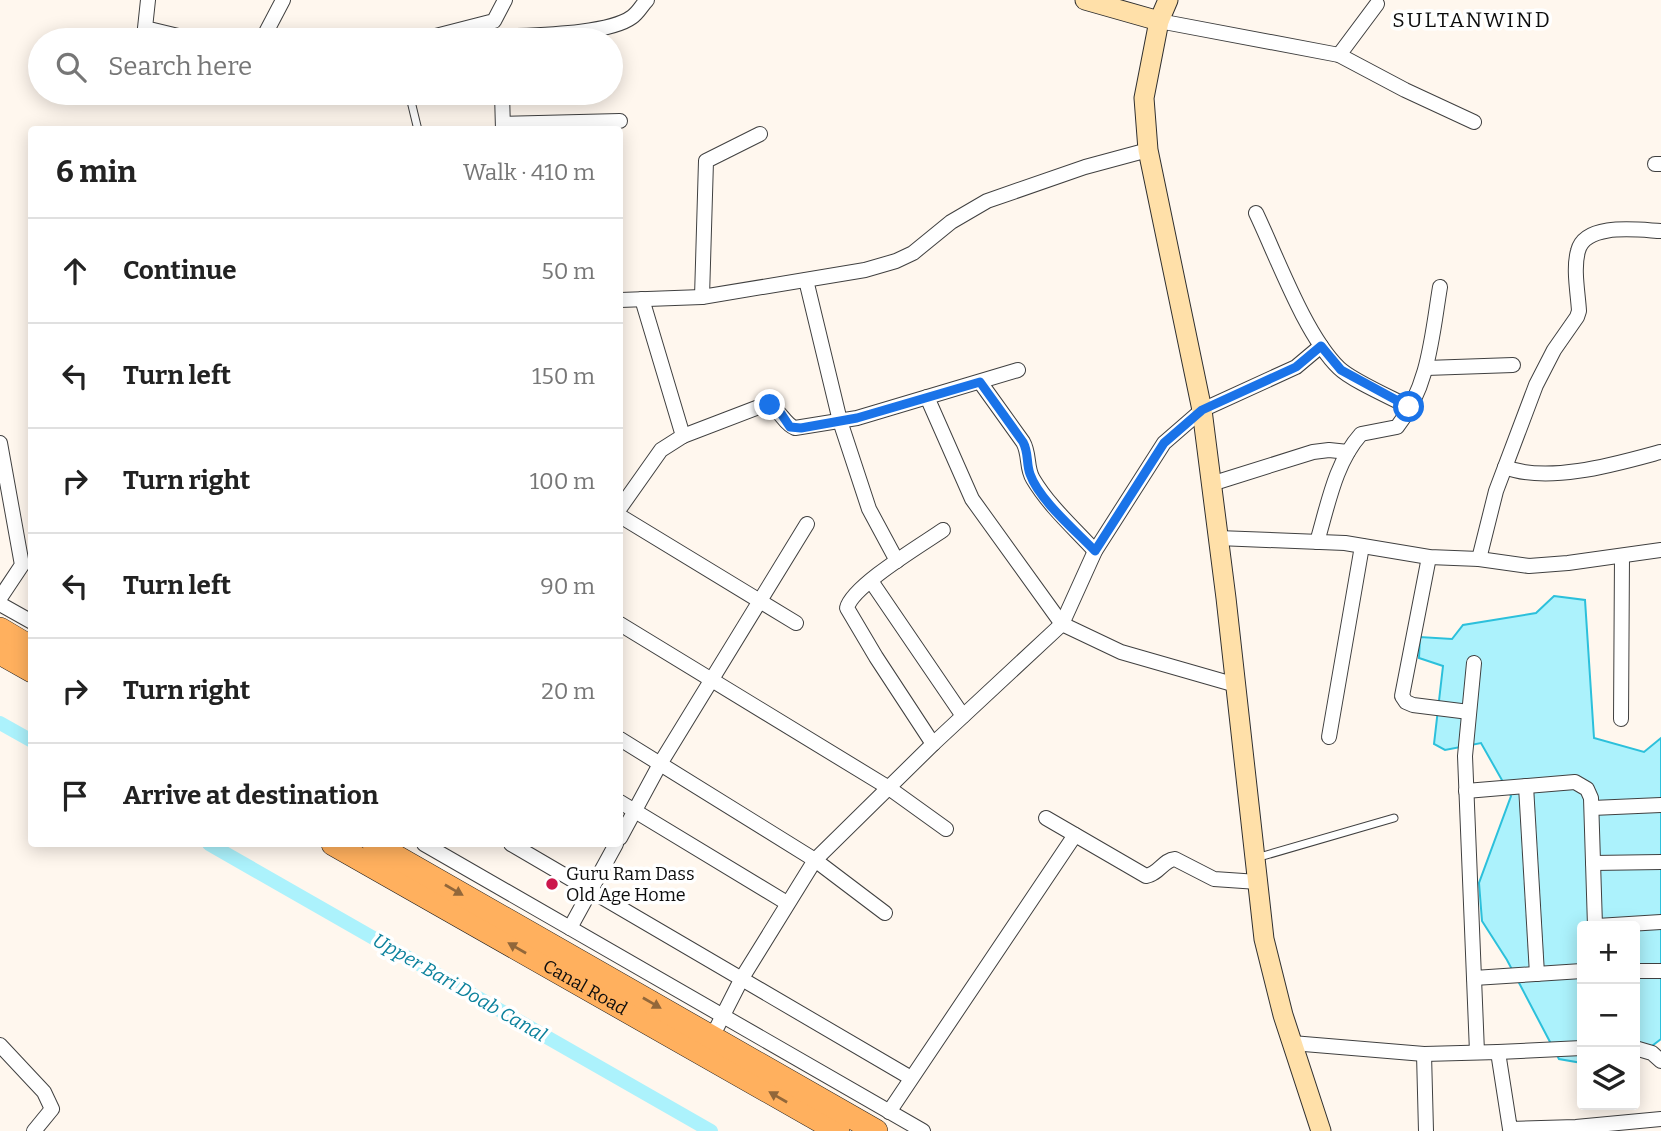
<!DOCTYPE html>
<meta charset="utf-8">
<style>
:root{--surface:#fff;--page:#f6f6f6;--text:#222;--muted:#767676;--line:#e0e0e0}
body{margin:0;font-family:Bitter,serif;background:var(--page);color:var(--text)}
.controls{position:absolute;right:21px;bottom:21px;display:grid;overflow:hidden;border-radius:7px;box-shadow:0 4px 18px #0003}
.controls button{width:63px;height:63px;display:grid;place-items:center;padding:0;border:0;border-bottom:2px solid var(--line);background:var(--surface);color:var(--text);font:35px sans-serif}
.stop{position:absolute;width:21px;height:21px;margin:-16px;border:5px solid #1a73e8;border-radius:50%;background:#fff}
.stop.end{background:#1a73e8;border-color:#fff;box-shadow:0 2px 7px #0008}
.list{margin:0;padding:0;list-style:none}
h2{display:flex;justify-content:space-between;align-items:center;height:91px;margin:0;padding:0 28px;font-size:30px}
h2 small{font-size:23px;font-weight:400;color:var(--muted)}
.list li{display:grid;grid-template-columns:46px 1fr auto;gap:21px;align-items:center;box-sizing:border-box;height:105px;padding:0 28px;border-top:2px solid var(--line)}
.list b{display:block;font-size:26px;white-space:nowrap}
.list em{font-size:23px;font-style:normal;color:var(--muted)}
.icon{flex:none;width:38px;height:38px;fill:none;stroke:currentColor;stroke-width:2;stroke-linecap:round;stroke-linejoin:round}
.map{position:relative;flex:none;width:1661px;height:1131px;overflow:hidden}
.search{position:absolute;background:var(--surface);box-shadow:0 4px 18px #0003;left:28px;top:28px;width:595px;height:77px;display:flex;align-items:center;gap:18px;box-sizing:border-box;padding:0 24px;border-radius:38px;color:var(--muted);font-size:26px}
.panel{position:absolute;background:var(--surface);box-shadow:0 4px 18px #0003;left:28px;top:126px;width:595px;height:721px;border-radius:7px}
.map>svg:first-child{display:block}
.water{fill:#acf2fc;stroke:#2cc0db;stroke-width:2}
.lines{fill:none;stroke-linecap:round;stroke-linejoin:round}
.canal{stroke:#acf2fc;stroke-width:14}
.lane-casing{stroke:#404040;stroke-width:9}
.street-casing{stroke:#404040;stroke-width:16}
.secondary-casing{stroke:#2f2f2f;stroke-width:21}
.primary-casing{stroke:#1e1e1e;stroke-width:24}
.lane{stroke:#fff;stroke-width:7}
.street{stroke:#fff;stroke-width:14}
.secondary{stroke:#ffe0a9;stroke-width:19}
.primary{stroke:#ffb05e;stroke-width:23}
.oneway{fill:#92673a}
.route{stroke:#1a73e8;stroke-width:9}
.poi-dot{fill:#cc174c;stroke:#fff;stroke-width:2.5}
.labels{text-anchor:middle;stroke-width:7;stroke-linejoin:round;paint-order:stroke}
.poi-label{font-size:18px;fill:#0d0d0d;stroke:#fff;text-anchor:start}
.street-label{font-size:18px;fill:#0d0d0d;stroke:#fff}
.water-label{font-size:19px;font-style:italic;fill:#0b819c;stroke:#fff}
.quarter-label{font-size:21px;letter-spacing:2px;fill:#0d0d0d;stroke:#fff}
</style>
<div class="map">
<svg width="1661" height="1131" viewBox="0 0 1661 1131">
<rect width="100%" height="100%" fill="#fff7ee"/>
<polygon class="water" points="1554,596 1585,600 1594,738 1644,752 1661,738 1661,1039 1635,1059 1635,926 1582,926 1582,1063 1559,1059 1507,960 1482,921 1479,883 1511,796 1481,743 1445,750 1434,744 1443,666 1419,658 1420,637 1452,639 1463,625 1536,613"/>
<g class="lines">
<g class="canal">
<polyline points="0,723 32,741"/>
<polyline points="209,844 711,1131"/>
</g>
<defs>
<g id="lane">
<polyline points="409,93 418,130"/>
<polyline points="1256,858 1394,818"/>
</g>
<g id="street">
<polyline points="148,0 145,28 195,40"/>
<polyline points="1159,21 1339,55 1405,90 1474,122"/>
<path d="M498 37C530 35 608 35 632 17 638 13 642 5 647 0"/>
<polyline points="262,40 283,0"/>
<polyline points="420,40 494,21 505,0"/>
<polyline points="1339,55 1377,4"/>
<path d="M189 93C213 98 235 97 259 93"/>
<polyline points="502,93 503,130"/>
<polyline points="503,124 620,121"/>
<polyline points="1655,164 1661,164"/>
<path d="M1256 213C1277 257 1305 335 1339 368 1351 380 1392 398 1409 407"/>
<polyline points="806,280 840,421 869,509 897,561"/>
<polyline points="702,297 706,161 760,134"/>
<polyline points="620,300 702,297 865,270 896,261 913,253 951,222 987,201 1085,167 1148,150"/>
<polyline points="1426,368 1513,365"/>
<path d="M980 382 1023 442C1030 454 1026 468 1033 479 1049 506 1074 528 1095 551"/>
<polyline points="927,397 972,499 1062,624 1121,652 1236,685"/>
<path d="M683 436 764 405C781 407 782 423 795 428L857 418 1018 370"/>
<polyline points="0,443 22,565 0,598"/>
<path d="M1505 467C1548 484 1616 464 1660 452"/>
<polyline points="1211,484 1313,452 1329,450 1348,452"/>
<polyline points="620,508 661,450 683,436 642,299"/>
<polyline points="620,516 796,623"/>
<polyline points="1218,538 1345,543 1429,557 1479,559 1529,566 1568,563 1661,550"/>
<path d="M1317 542C1328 505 1335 463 1361 434L1397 427C1429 387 1432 335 1440 287"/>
<polyline points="1429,557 1402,696 1406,702 1413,705 1469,712"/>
<path d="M1479 559 1496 491 1536 385 1554 350 1577 317 1579 311C1578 293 1573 269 1578 251 1585 222 1639 230 1661 231"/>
<polyline points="871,581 963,716"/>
<polyline points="0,604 32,622"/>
<polyline points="620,624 889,788 946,829"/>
<polyline points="1474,663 1465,756 1477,1052"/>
<polyline points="1621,719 1622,556"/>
<polyline points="1329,737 1362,546"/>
<polyline points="620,739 815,860 885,913"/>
<path d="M933 744 876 657 847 608C852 586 923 544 943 530"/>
<polyline points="1526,786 1537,974"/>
<polyline points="1466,791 1575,782 1587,789 1591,798 1595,926"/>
<polyline points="620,802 787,903"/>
<polyline points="1592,808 1661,805"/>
<path d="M1046 818 1146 876C1159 874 1163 860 1175 859L1214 879 1258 882"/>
<polyline points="620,838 660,764 807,524"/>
<polyline points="424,844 923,1131"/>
<polyline points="511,844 911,1078"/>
<polyline points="1593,863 1661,862"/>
<polyline points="1597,926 1661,922"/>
<polyline points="570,928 616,844"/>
<polyline points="1635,971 1661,971"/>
<polyline points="1474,978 1582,971"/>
<polyline points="712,1037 742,978 815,860 933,744 1062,624 1095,551 1164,443 1202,410 1296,367 1321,346"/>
<polyline points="1292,1043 1424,1054 1498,1052 1510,1129 1576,1127 1661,1119"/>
<polyline points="0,1045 44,1092 52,1109 34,1131"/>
<polyline points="1635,1048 1652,1053 1661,1061"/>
<polyline points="1498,1052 1582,1048"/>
<polyline points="1424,1054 1426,1131"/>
<polyline points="889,1112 1075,835"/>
</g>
<g id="secondary">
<polyline points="1085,0 1159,21"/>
<polyline points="1168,0 1159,21 1144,98 1148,150 1202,410 1226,598 1264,939 1283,1015 1321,1131"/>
</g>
<g id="primary">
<polyline points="0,629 32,648"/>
<polyline points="0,653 32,671"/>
<path id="s1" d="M333 844 838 1131"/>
<polyline points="374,844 876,1131"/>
</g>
</defs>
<use href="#lane" class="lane-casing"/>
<use href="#street" class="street-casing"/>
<use href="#secondary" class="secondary-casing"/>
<use href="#primary" class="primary-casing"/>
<use href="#lane" class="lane"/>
<use href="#street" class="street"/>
<use href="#secondary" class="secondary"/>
<use href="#primary" class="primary"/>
</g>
<defs><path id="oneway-solid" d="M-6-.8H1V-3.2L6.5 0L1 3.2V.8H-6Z" transform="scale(1.75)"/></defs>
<g class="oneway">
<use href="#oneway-solid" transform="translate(454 890) rotate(30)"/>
<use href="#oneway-solid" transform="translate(517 948) rotate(-150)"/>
<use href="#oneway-solid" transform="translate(652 1003) rotate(30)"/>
<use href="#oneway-solid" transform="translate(778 1097) rotate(-150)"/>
</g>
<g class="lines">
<path class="route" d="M770 405 780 412 790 427 801 428 857 418 980 382 1023 442C1029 453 1026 463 1030 474 1039 500 1076 531 1095 551L1164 443 1202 410 1296 367 1321 346 1341 370 1409 407"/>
</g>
<circle class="poi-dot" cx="552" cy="884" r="7"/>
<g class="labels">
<g class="poi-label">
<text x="566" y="880">Guru Ram Dass<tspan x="566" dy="21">Old Age Home</tspan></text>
</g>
<g class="street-label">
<text dy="6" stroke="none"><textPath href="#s1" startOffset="290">Canal Road</textPath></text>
</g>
<g class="water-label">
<text transform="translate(460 987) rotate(30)" y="7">Upper Bari Doab Canal</text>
</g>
<g class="quarter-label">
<text x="1472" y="27">SULTANWIND</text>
</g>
</g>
</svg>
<div class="controls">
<button>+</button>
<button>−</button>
<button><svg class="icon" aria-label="layers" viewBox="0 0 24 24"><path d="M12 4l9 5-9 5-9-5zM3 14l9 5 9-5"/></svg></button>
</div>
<div class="stop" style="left:1409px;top:407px"></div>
<div class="stop end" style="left:770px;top:405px"></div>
<div class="search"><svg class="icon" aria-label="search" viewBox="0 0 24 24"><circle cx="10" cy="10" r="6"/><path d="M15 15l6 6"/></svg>Search here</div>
<section class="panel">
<h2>6 min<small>Walk · 410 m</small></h2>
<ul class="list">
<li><svg class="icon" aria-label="ahead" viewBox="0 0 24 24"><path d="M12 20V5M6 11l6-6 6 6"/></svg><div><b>Continue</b></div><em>50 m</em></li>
<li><svg class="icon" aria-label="left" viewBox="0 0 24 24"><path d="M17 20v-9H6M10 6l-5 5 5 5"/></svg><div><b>Turn left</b></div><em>150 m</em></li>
<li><svg class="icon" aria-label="right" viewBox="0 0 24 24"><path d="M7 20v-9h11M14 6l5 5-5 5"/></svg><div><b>Turn right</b></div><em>100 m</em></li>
<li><svg class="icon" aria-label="left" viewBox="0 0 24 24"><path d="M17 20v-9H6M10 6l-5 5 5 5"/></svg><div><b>Turn left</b></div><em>90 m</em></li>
<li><svg class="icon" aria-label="right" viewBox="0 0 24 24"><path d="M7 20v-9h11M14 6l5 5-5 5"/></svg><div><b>Turn right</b></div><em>20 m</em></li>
<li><svg class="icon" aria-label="arrive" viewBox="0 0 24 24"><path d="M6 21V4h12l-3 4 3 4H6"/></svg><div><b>Arrive at destination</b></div></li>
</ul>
</section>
</div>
